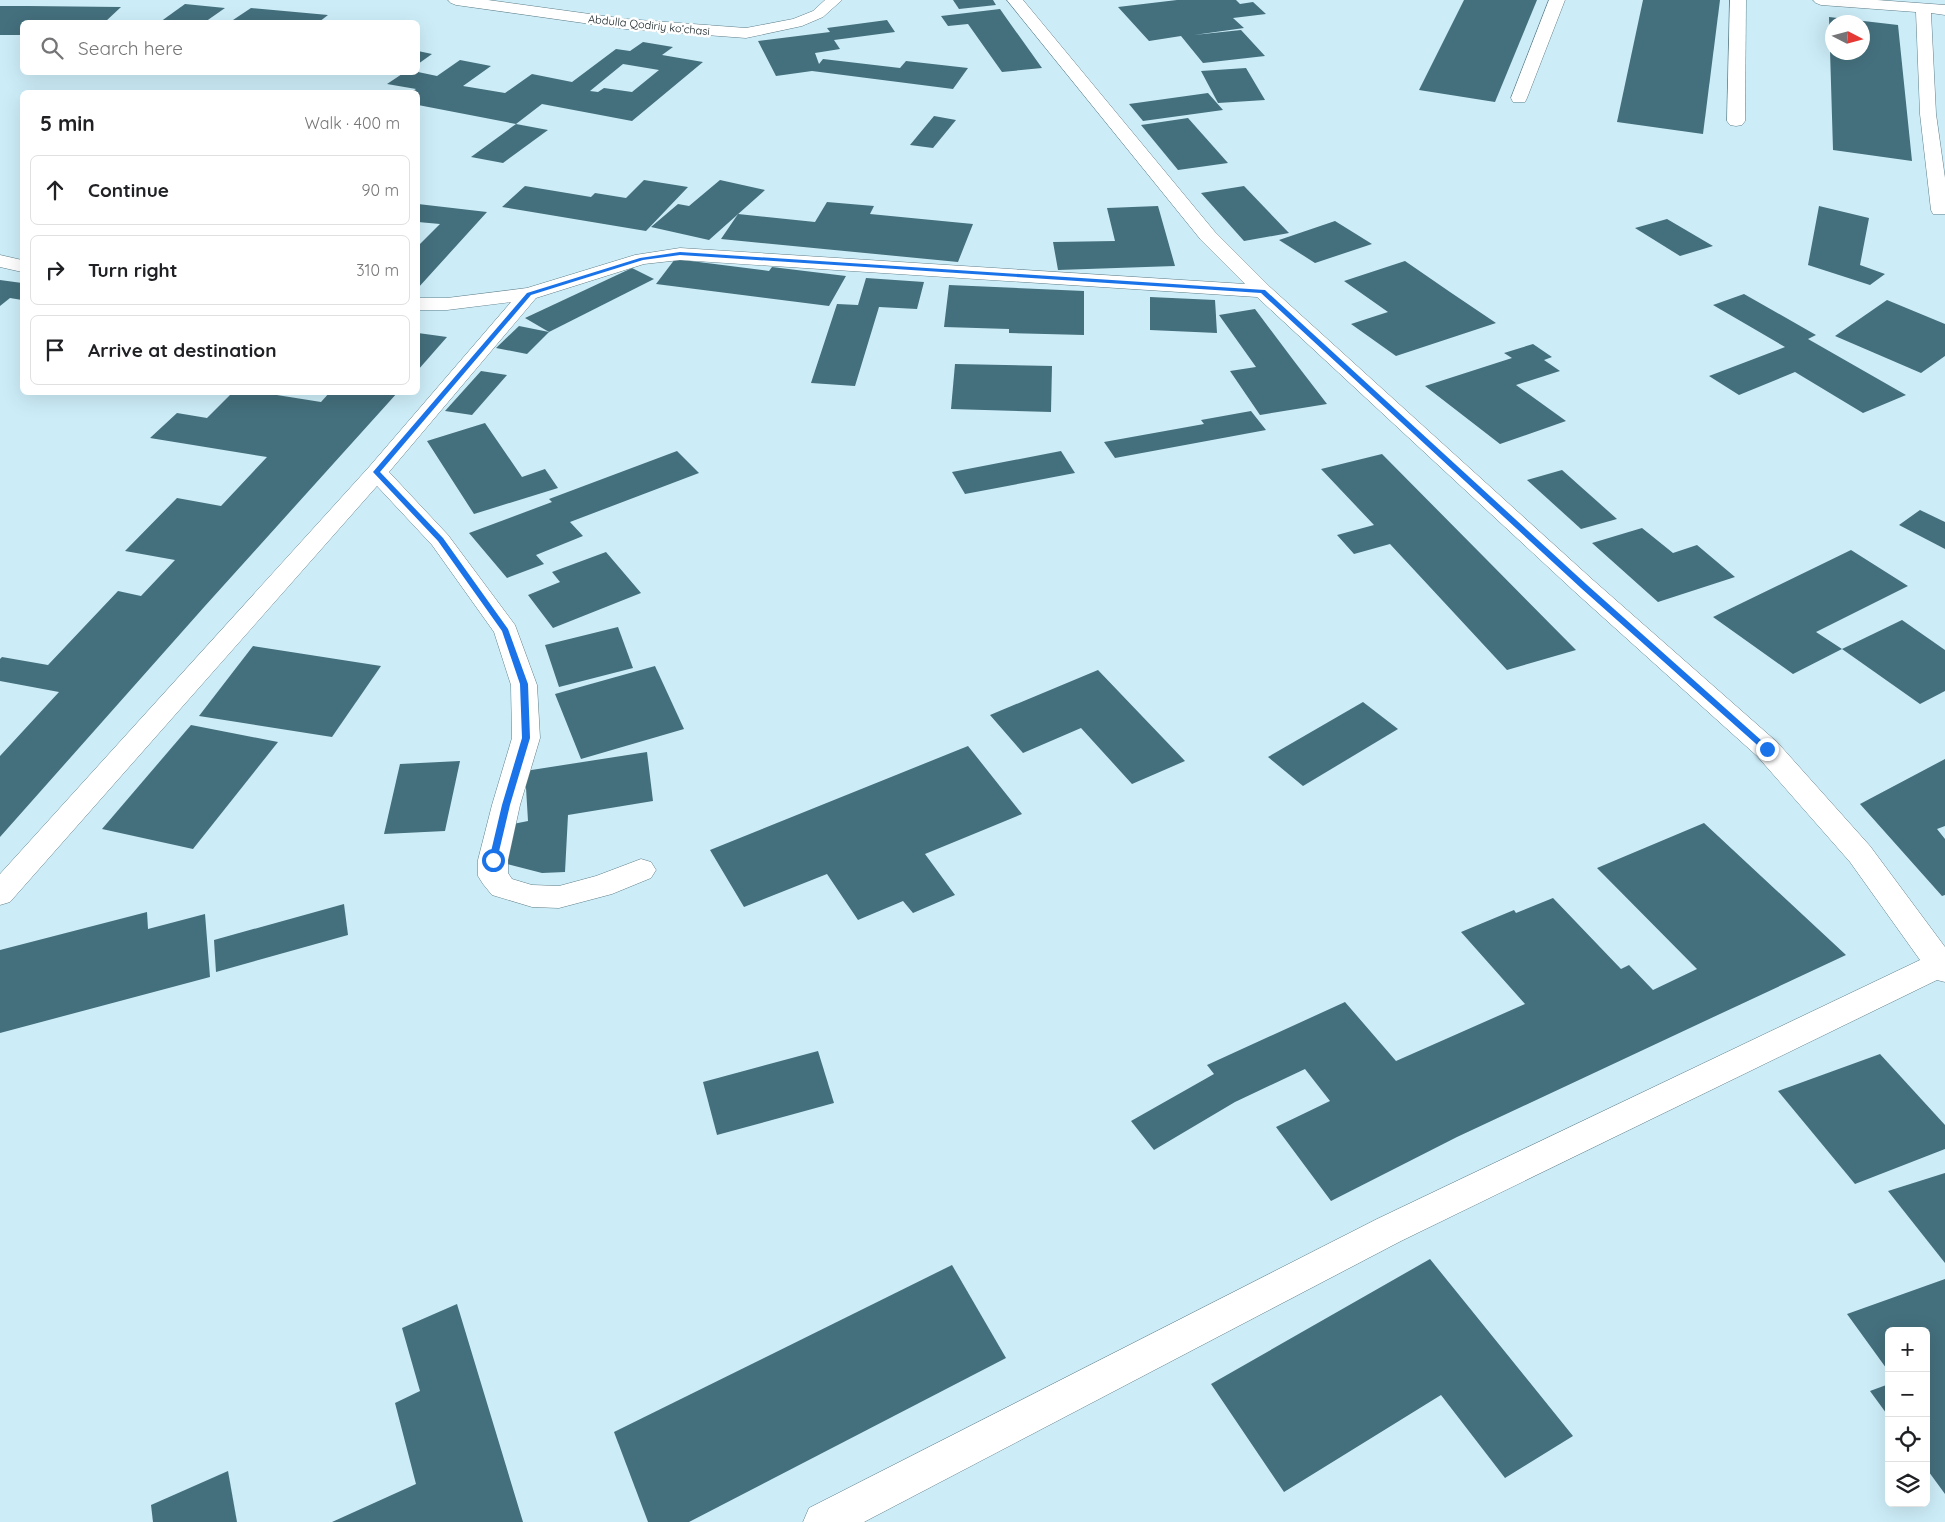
<!DOCTYPE html>
<meta charset="utf-8">
<style>
:root{--surface:#fff;--page:#f2f2f2;--text:#202124;--muted:#757577;--line:#e0e0e0}
body{margin:0;font-family:Quicksand,sans-serif;background:var(--page);color:var(--text)}
.controls{position:absolute;right:15px;bottom:15px;display:grid;overflow:hidden;border-radius:8px;box-shadow:0 5px 20px #0002}
.controls button{width:45px;height:45px;display:grid;place-items:center;padding:0;border:0;border-bottom:1px solid var(--line);background:var(--surface);color:var(--text);font:25px sans-serif}
.compass{position:absolute;left:1825px;top:15px;width:45px;height:45px;border-radius:50%;background:var(--surface);box-shadow:0 5px 20px #0002;rotate:96deg}
.stop{position:absolute;width:15px;height:15px;margin:-11px;border:4px solid #1a73e8;border-radius:50%;background:#fff}
.stop.end{background:#1a73e8;border-color:#fff;box-shadow:0 1px 5px #0008}
.list{margin:0;padding:0;list-style:none}
h2{display:flex;justify-content:space-between;align-items:center;height:65px;margin:0;padding:0 20px;font-size:21px}
h2 small{font-size:16px;font-weight:400;color:var(--muted)}
.list li{display:grid;grid-template-columns:32px 1fr auto;gap:15px;align-items:center;box-sizing:border-box;height:70px;margin:0 10px 10px;padding:0 10px;border:1px solid var(--line);border-radius:8px}
.list b{display:block;font-size:19px;white-space:nowrap}
.list em{font-size:16px;font-style:normal;color:var(--muted)}
.icon{flex:none;width:28px;height:28px;fill:none;stroke:currentColor;stroke-width:2;stroke-linecap:round;stroke-linejoin:round}
.map{position:relative;flex:none;width:1945px;height:1522px;overflow:hidden}
.search{position:absolute;background:var(--surface);box-shadow:0 5px 20px #0002;left:20px;top:20px;width:400px;height:55px;display:flex;align-items:center;gap:12px;box-sizing:border-box;padding:0 18px;border-radius:8px;color:var(--muted);font-size:19px}
.panel{position:absolute;background:var(--surface);box-shadow:0 5px 20px #0002;left:20px;top:90px;width:400px;height:305px;border-radius:8px}
.map>svg:first-child{display:block}
.building{fill:#446f7c;fill-rule:evenodd}
.lines{fill:none;stroke-linecap:round;stroke-linejoin:round}
.minor-casing{stroke:#5f7e88;stroke-width:1}
.minor{fill:#fff;fill-rule:evenodd}
.route{fill:#1a73e8}
.labels{text-anchor:middle;stroke-width:5;stroke-linejoin:round;paint-order:stroke}
.far-street-label{font-size:11px;fill:#0a161a;stroke:#fff}
</style>
<div class="map">
<svg width="1945" height="1522" viewBox="0 0 1945 1522">
<rect width="100%" height="100%" fill="#ccedf8"/>
<g class="building">
<polygon points="953,0 993,0 996,5 959,9"/>
<polygon points="1177,0 1236,0 1240,4 1253,2 1266,14 1233,18 1244,28 1194,35 1241,30 1265,56 1203,63 1181,36 1149,41 1118,7"/>
<polygon points="1464,0 1537,0 1495,102 1419,90"/>
<polygon points="1643,0 1720,0 1703,134 1617,122"/>
<polygon points="185,4 225,8 205,22 160,22"/>
<polygon points="0,6 28,6 121,7 105,22 22,22 22,35 0,35"/>
<polygon points="251,8 328,15 319,22 230,22"/>
<polygon points="1000,9 1007,19 1042,68 1002,72 968,24 948,26 941,16"/>
<path d="M1829 17 1898 25 1912 161 1833 150ZM1832 22H1862V52H1832Z"/>
<polygon points="887,20 895,32 834,40 840,49 815,53 819,64 823,59 900,68 906,61 968,68 953,89 812,71 776,76 758,41 830,32 827,28"/>
<path d="M643 42 673 47 662 55 703 62 632 121 542 104 516 124 418 105V92H411L416 89 387 84 402 74 399 72H418L437 76 460 60 491 66 463 86 505 93 532 74 572 82 616 49 630 51ZM623 64 659 70 632 92 604 88 598 92 590 91Z"/>
<polygon points="418,51 432,54 418,64"/>
<polygon points="1246,68 1265,100 1218,103 1201,71"/>
<polygon points="1208,93 1223,110 1143,121 1129,104"/>
<polygon points="934,116 956,120 933,148 910,145"/>
<polygon points="1188,118 1228,163 1178,170 1141,125"/>
<polygon points="516,124 548,130 503,163 471,157"/>
<polygon points="644,180 688,187 646,231 502,207 525,186 591,197 595,193 626,198"/>
<polygon points="720,180 765,190 709,240 651,227 678,204 689,206"/>
<polygon points="1244,186 1289,233 1244,241 1201,193"/>
<polygon points="827,202 874,206 870,214 973,224 958,262 721,239 738,214 815,222"/>
<polygon points="418,204 487,212 418,288 418,246 440,224 418,222"/>
<polygon points="1158,206 1175,266 1058,270 1053,242 1115,241 1107,208"/>
<polygon points="1819,206 1869,218 1860,265 1885,274 1870,285 1808,265"/>
<polygon points="1667,219 1713,246 1680,256 1635,228"/>
<polygon points="1335,221 1372,244 1315,263 1279,240"/>
<polygon points="675,259 769,271 772,267 846,276 829,306 656,284"/>
<polygon points="1405,261 1450,292 1496,323 1396,356 1351,324 1388,312 1344,281"/>
<polygon points="632,268 654,279 549,332 525,318"/>
<polygon points="866,278 924,282 917,309 879,307 855,386 811,383 837,304 858,305"/>
<polygon points="0,280 22,283 22,300 10,298 0,306"/>
<polygon points="949,285 1084,291 1084,335 1009,333 1009,329 944,327"/>
<polygon points="1744,294 1816,335 1808,339 1906,395 1863,413 1795,372 1739,395 1709,376 1785,347 1713,305"/>
<polygon points="1150,297 1215,300 1217,333 1150,330"/>
<polygon points="1887,300 1945,324 1945,356 1921,373 1835,336"/>
<polygon points="1255,309 1294,361 1327,404 1260,415 1230,371 1256,367 1219,315"/>
<polygon points="519,326 549,332 527,354 496,348"/>
<polygon points="418,333 447,337 418,370"/>
<polygon points="1533,344 1552,357 1544,360 1560,371 1516,385 1566,421 1500,444 1425,386 1512,358 1504,353"/>
<polygon points="955,364 1052,366 1051,412 951,409"/>
<polygon points="481,371 507,375 472,415 445,411"/>
<polygon points="233,392 258,392 321,402 330,392 398,392 205,606 0,837 0,756 59,692 0,681 0,659 2,657 48,665 118,591 141,596 175,560 125,551 177,498 221,506 267,457 150,438 177,413 207,418"/>
<polygon points="1251,411 1266,430 1115,458 1104,442 1204,424 1201,420"/>
<polygon points="485,423 522,477 545,469 558,488 474,514 427,441"/>
<polygon points="677,451 699,473 570,522 583,536 536,555 544,564 507,578 469,533 552,502 549,499"/>
<polygon points="1061,451 1075,473 965,494 952,472"/>
<polygon points="1382,454 1486,559 1576,650 1507,670 1390,544 1354,554 1337,535 1374,525 1321,469"/>
<polygon points="1562,470 1617,519 1581,529 1527,480"/>
<polygon points="1920,510 1945,522 1945,549 1899,525"/>
<polygon points="1642,528 1673,553 1697,545 1735,577 1658,602 1592,543"/>
<polygon points="1851,550 1908,586 1816,632 1842,649 1793,674 1713,617"/>
<polygon points="606,552 641,593 553,628 528,595 560,582 552,572"/>
<polygon points="1902,620 1945,650 1945,691 1920,704 1842,649"/>
<polygon points="618,627 633,668 559,687 545,645"/>
<polygon points="253,646 381,666 332,737 199,716"/>
<polygon points="655,666 684,729 581,759 555,694"/>
<polygon points="1098,670 1185,761 1132,784 1081,728 1023,753 990,715"/>
<polygon points="1363,702 1398,729 1303,786 1268,757"/>
<polygon points="191,725 278,742 193,849 102,829"/>
<polygon points="968,746 1022,814 925,854 955,895 913,913 903,901 858,920 827,874 744,907 710,850"/>
<polygon points="647,752 653,801 568,815 565,872 542,873 507,864 513,824 528,821 525,771"/>
<polygon points="1945,759 1945,826 1937,829 1945,839 1945,895 1942,896 1860,804"/>
<polygon points="460,761 445,831 384,834 400,764"/>
<polygon points="1704,823 1846,955 1457,1137 1331,1201 1276,1127 1330,1101 1305,1069 1235,1102 1154,1150 1131,1121 1214,1074 1207,1065 1345,1002 1396,1061 1525,1004 1461,932 1514,910 1516,913 1553,898 1621,969 1629,965 1653,990 1697,969 1597,868"/>
<polygon points="344,904 348,935 216,972 214,940"/>
<polygon points="147,912 148,929 205,914 210,977 0,1033 0,950"/>
<polygon points="818,1051 834,1103 717,1135 703,1082"/>
<polygon points="1880,1054 1945,1125 1945,1149 1855,1184 1778,1091"/>
<polygon points="1945,1173 1945,1263 1888,1191"/>
<polygon points="1430,1259 1573,1436 1505,1478 1441,1395 1284,1492 1211,1384"/>
<polygon points="952,1265 1006,1358 689,1522 648,1522 614,1432"/>
<polygon points="1945,1279 1945,1494 1926,1468 1926,1331 1889,1331 1889,1372 1847,1314"/>
<polygon points="457,1304 523,1522 332,1522 416,1484 395,1403 420,1391 402,1328"/>
<polygon points="1889,1384 1889,1417 1870,1391"/>
<polygon points="228,1471 237,1522 153,1522 151,1505"/>
</g>
<g class="lines">
<defs>
<g id="minor">
<polygon points="448,0 488,0 626,19 746,28 793,19 813,11 825,0 842,0 823,17 802,26 746,38 626,29 456,5 451,3"/>
<polygon points="1007,0 1023,0 1215,232 1270,287 1593,580 1777,742 1870,846 1945,947 1945,982 1937,980 1401,1241 864,1522 803,1522 809,1508 1377,1219 1920,960 1850,862 1757,756 1575,592 1257,297 680,260 644,264 536,298 389,472 448,535 515,625 537,685 540,738 520,805 508,860 508,873 512,879 532,885 559,886 596,876 641,859 651,862 656,870 651,878 612,894 559,908 532,907 492,895 483,884 478,876 478,860 492,805 512,738 511,685 494,632 432,545 377,486 10,902 0,905 0,874 369,467 511,302 447,310 418,310 418,298 447,298 527,288 635,255 680,248 1245,284 1201,240"/>
<polygon points="1549,0 1565,0 1527,98 1525,102 1513,102 1511,98"/>
<polygon points="1730,0 1746,0 1745,121 1742,125 1736,126 1730,125 1727,121"/>
<polygon points="1813,0 1877,0 1945,5 1945,15 1931,13 1936,114 1945,178 1945,214 1933,214 1931,210 1920,114 1916,12 1821,5 1816,3"/>
<polygon points="0,255 22,260 22,272 0,267"/>
</g>
</defs>
<use href="#minor" class="minor-casing"/>
<use href="#minor" class="minor"/>
</g>
<polygon class="route" points="680,252 1265,290 1586,584 1771,749 1767,752 1764,751 1581,588 1261,293 680,255 643,260 531,295 380,472 443,538 508,629 528,684 530,738 510,805 497,860 496,862 490,862 489,860 502,805 522,738 520,684 502,631 438,541 373,472 527,293 640,258"/>
<g class="labels">
<g class="far-street-label">
<text transform="translate(649 25) rotate(6)" y="4">Abdulla Qodiriy koʻchasi</text>
</g>
</g>
</svg>
<div class="controls">
<button>+</button>
<button>−</button>
<button><svg class="icon" aria-label="locate" viewBox="0 0 24 24"><circle cx="12" cy="12" r="6"/><path d="M12 2v4M12 18v4M2 12h4M18 12h4"/></svg></button>
<button><svg class="icon" aria-label="layers" viewBox="0 0 24 24"><path d="M12 4l9 5-9 5-9-5zM3 14l9 5 9-5"/></svg></button>
</div>
<svg class="compass" viewBox="-18 -18 36 36"><path d="M0-13l5 13h-10z" fill="#e53935"/><path d="M0 13l5-13h-10z" fill="#757577"/></svg>
<div class="stop" style="left:493px;top:860px"></div>
<div class="stop end" style="left:1767px;top:749px"></div>
<div class="search"><svg class="icon" aria-label="search" viewBox="0 0 24 24"><circle cx="10" cy="10" r="6"/><path d="M15 15l6 6"/></svg>Search here</div>
<section class="panel">
<h2>5 min<small>Walk · 400 m</small></h2>
<ul class="list">
<li><svg class="icon" aria-label="ahead" viewBox="0 0 24 24"><path d="M12 20V5M6 11l6-6 6 6"/></svg><div><b>Continue</b></div><em>90 m</em></li>
<li><svg class="icon" aria-label="right" viewBox="0 0 24 24"><path d="M7 20v-9h11M14 6l5 5-5 5"/></svg><div><b>Turn right</b></div><em>310 m</em></li>
<li><svg class="icon" aria-label="arrive" viewBox="0 0 24 24"><path d="M6 21V4h12l-3 4 3 4H6"/></svg><div><b>Arrive at destination</b></div></li>
</ul>
</section>
</div>
